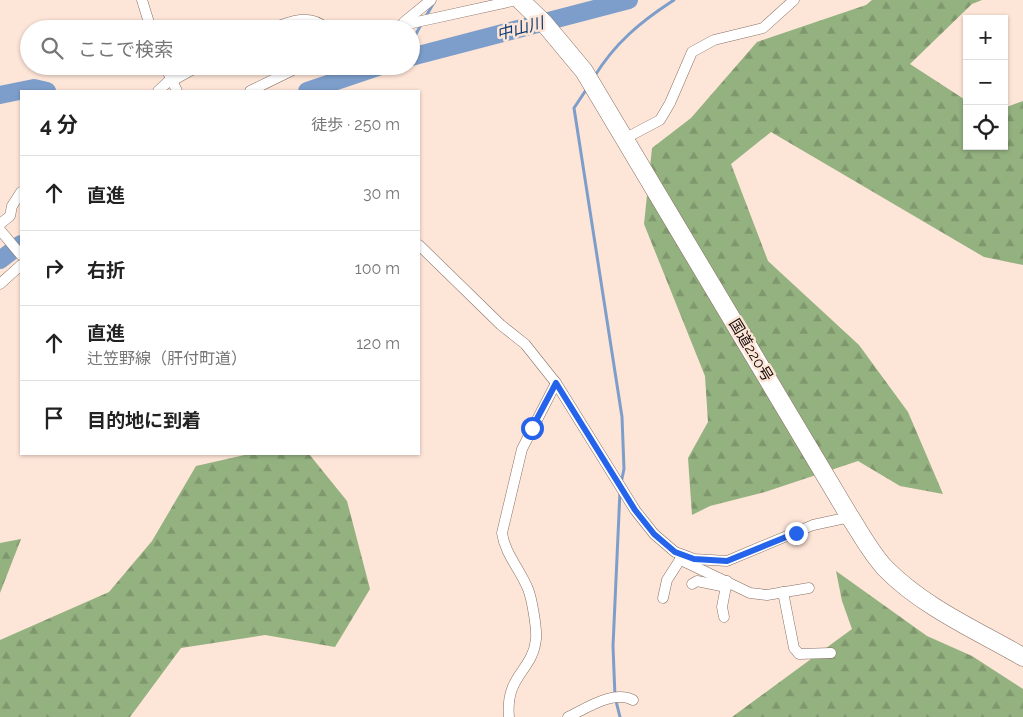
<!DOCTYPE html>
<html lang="ja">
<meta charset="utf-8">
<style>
:root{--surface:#fff;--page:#f2f2f2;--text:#222;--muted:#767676;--line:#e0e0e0}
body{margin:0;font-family:Raleway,"Noto Sans JP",sans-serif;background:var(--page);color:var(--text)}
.controls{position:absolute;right:15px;top:15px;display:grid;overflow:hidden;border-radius:0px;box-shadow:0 1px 4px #0004}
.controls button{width:45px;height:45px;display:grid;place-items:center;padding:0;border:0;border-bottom:1px solid var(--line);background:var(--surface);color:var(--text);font:25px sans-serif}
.stop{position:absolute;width:15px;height:15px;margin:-11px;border:4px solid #2563eb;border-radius:50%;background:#fff}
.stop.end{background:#2563eb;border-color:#fff;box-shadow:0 1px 5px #0008}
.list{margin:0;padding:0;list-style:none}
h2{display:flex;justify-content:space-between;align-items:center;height:65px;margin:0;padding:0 20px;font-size:21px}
h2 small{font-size:16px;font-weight:400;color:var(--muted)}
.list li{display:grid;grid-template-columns:32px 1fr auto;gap:15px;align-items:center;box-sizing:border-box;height:75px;padding:0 20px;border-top:1px solid var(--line)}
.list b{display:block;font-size:19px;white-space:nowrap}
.list p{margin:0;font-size:16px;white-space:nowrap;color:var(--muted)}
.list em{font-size:16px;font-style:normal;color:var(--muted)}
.icon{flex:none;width:28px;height:28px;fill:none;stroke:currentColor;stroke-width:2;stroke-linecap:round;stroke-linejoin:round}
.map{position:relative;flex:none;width:1023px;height:717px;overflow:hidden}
.search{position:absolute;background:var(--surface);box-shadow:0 1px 4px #0004;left:20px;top:20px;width:400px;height:55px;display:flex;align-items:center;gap:12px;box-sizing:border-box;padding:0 18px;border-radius:28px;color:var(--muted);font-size:19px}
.panel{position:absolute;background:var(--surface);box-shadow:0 1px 4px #0004;left:20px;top:90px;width:400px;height:365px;border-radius:0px}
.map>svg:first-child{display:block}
.forest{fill:url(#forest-firs)}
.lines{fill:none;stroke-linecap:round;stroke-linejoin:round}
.stream{stroke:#7d9eca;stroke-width:3}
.river{stroke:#7d9eca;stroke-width:18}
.street-casing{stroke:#867065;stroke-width:11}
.highway-casing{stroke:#867065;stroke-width:19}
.street{stroke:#fff;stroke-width:10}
.highway{stroke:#fff;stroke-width:18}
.route{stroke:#2563eb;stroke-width:6}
.labels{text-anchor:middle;stroke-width:5;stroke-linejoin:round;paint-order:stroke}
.street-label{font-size:15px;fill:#120a06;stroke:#fde5d7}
.water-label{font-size:16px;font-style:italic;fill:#0d3a70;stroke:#fde5d7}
</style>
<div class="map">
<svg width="1023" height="717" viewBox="0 0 1023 717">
<defs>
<pattern id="forest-firs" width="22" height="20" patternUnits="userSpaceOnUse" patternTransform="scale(1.25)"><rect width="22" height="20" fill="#94b180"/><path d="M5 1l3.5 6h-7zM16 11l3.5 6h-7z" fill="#7f976d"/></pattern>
</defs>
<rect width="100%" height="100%" fill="#fde5d7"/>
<g class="forest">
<polygon points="872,0 982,0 972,4 910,64 967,101 967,146 1004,146 1004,108 1023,101 1023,265 984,257 771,132 731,164 768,261 859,345 908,412 943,494 900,486 858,461 765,492 710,506 692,515 688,458 708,422 705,376 644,224 652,148 691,118 757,42 866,5"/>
<polygon points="249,454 309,454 347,501 370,589 335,647 265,635 181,648 130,717 0,717 0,640 109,592 152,541 196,466"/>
<polygon points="21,539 0,593 0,543"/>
<polygon points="836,571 927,636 972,656 1023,689 1023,717 732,717 852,629 842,601"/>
</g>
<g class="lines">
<g class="stream">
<polyline points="425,18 433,4"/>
<polyline points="411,43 422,23"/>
<path d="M594 77C615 43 640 22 674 0"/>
<polyline points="588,87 574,108 622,417 624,469 621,483"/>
<polyline points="620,491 613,646 615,697 620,717"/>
</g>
<g class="river">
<polyline points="411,57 629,0"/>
<polyline points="307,91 381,66"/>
<polyline points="0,95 34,88 47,91"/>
<polyline points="0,260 21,244"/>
</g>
<defs>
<g id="street">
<polyline points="142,0 151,29"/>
<polyline points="404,22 431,0"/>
<path d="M271 29C290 21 311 13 327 29"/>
<polyline points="385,29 517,0"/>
<polyline points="165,66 177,91"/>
<polyline points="172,81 199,66"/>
<polyline points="158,91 171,79"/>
<polyline points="250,91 301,66"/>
<polyline points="624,139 660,120 670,103 692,52 714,40 763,28 794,0"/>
<polyline points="0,224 10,216 12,206 21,192"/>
<polyline points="0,230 21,255"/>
<polyline points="419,245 501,325 525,344 556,383 635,510 654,534 675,552 694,559 727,561 813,525 850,517"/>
<polyline points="0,284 21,265"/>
<polyline points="683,561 750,593 767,595 809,588"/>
<polyline points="692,584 697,581 726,587"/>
<polyline points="783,592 794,648 799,654 831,653"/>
<polyline points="663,598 667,580 683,555"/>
<polyline points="724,617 722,607 727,581"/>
<path d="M509 717C505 675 533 671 536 639 537 629 532 599 528 589 520 569 505 554 502 533L522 449 556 383"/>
<path d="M568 717C587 708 613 690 633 700"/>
</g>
<path id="highway" d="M520 0 544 23 584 71 850 517C861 534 871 553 885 568 923 607 976 630 1023 657"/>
</defs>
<use href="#street" class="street-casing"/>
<use href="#highway" class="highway-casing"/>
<use href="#street" class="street"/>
<use href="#highway" class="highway"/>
</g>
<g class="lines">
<polyline class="route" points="532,428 556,383 635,510 654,534 675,552 694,559 727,561 796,533"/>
</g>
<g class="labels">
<g class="street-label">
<text transform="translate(751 350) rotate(59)" y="5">国道220号</text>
</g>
<g class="water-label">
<text transform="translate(520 28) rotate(-15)" y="6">中山川</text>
</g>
</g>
</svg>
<div class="controls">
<button>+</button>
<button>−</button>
<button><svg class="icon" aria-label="locate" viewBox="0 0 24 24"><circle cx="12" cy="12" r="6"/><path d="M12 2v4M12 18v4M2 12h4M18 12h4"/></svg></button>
</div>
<div class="stop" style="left:532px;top:428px"></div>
<div class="stop end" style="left:796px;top:533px"></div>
<div class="search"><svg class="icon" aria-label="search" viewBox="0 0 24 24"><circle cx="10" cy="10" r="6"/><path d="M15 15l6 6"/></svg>ここで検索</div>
<section class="panel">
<h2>4 分<small>徒歩 · 250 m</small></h2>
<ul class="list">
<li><svg class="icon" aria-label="ahead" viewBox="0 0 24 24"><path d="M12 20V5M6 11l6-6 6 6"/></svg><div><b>直進</b></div><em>30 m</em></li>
<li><svg class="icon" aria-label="right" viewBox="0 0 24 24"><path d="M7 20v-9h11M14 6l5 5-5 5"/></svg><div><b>右折</b></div><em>100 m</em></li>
<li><svg class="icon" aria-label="ahead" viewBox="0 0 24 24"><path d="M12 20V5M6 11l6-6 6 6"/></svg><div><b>直進</b><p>辻笠野線（肝付町道）</p></div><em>120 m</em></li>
<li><svg class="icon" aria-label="arrive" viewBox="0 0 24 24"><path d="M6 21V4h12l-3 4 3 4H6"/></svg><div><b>目的地に到着</b></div></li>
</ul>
</section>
</div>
